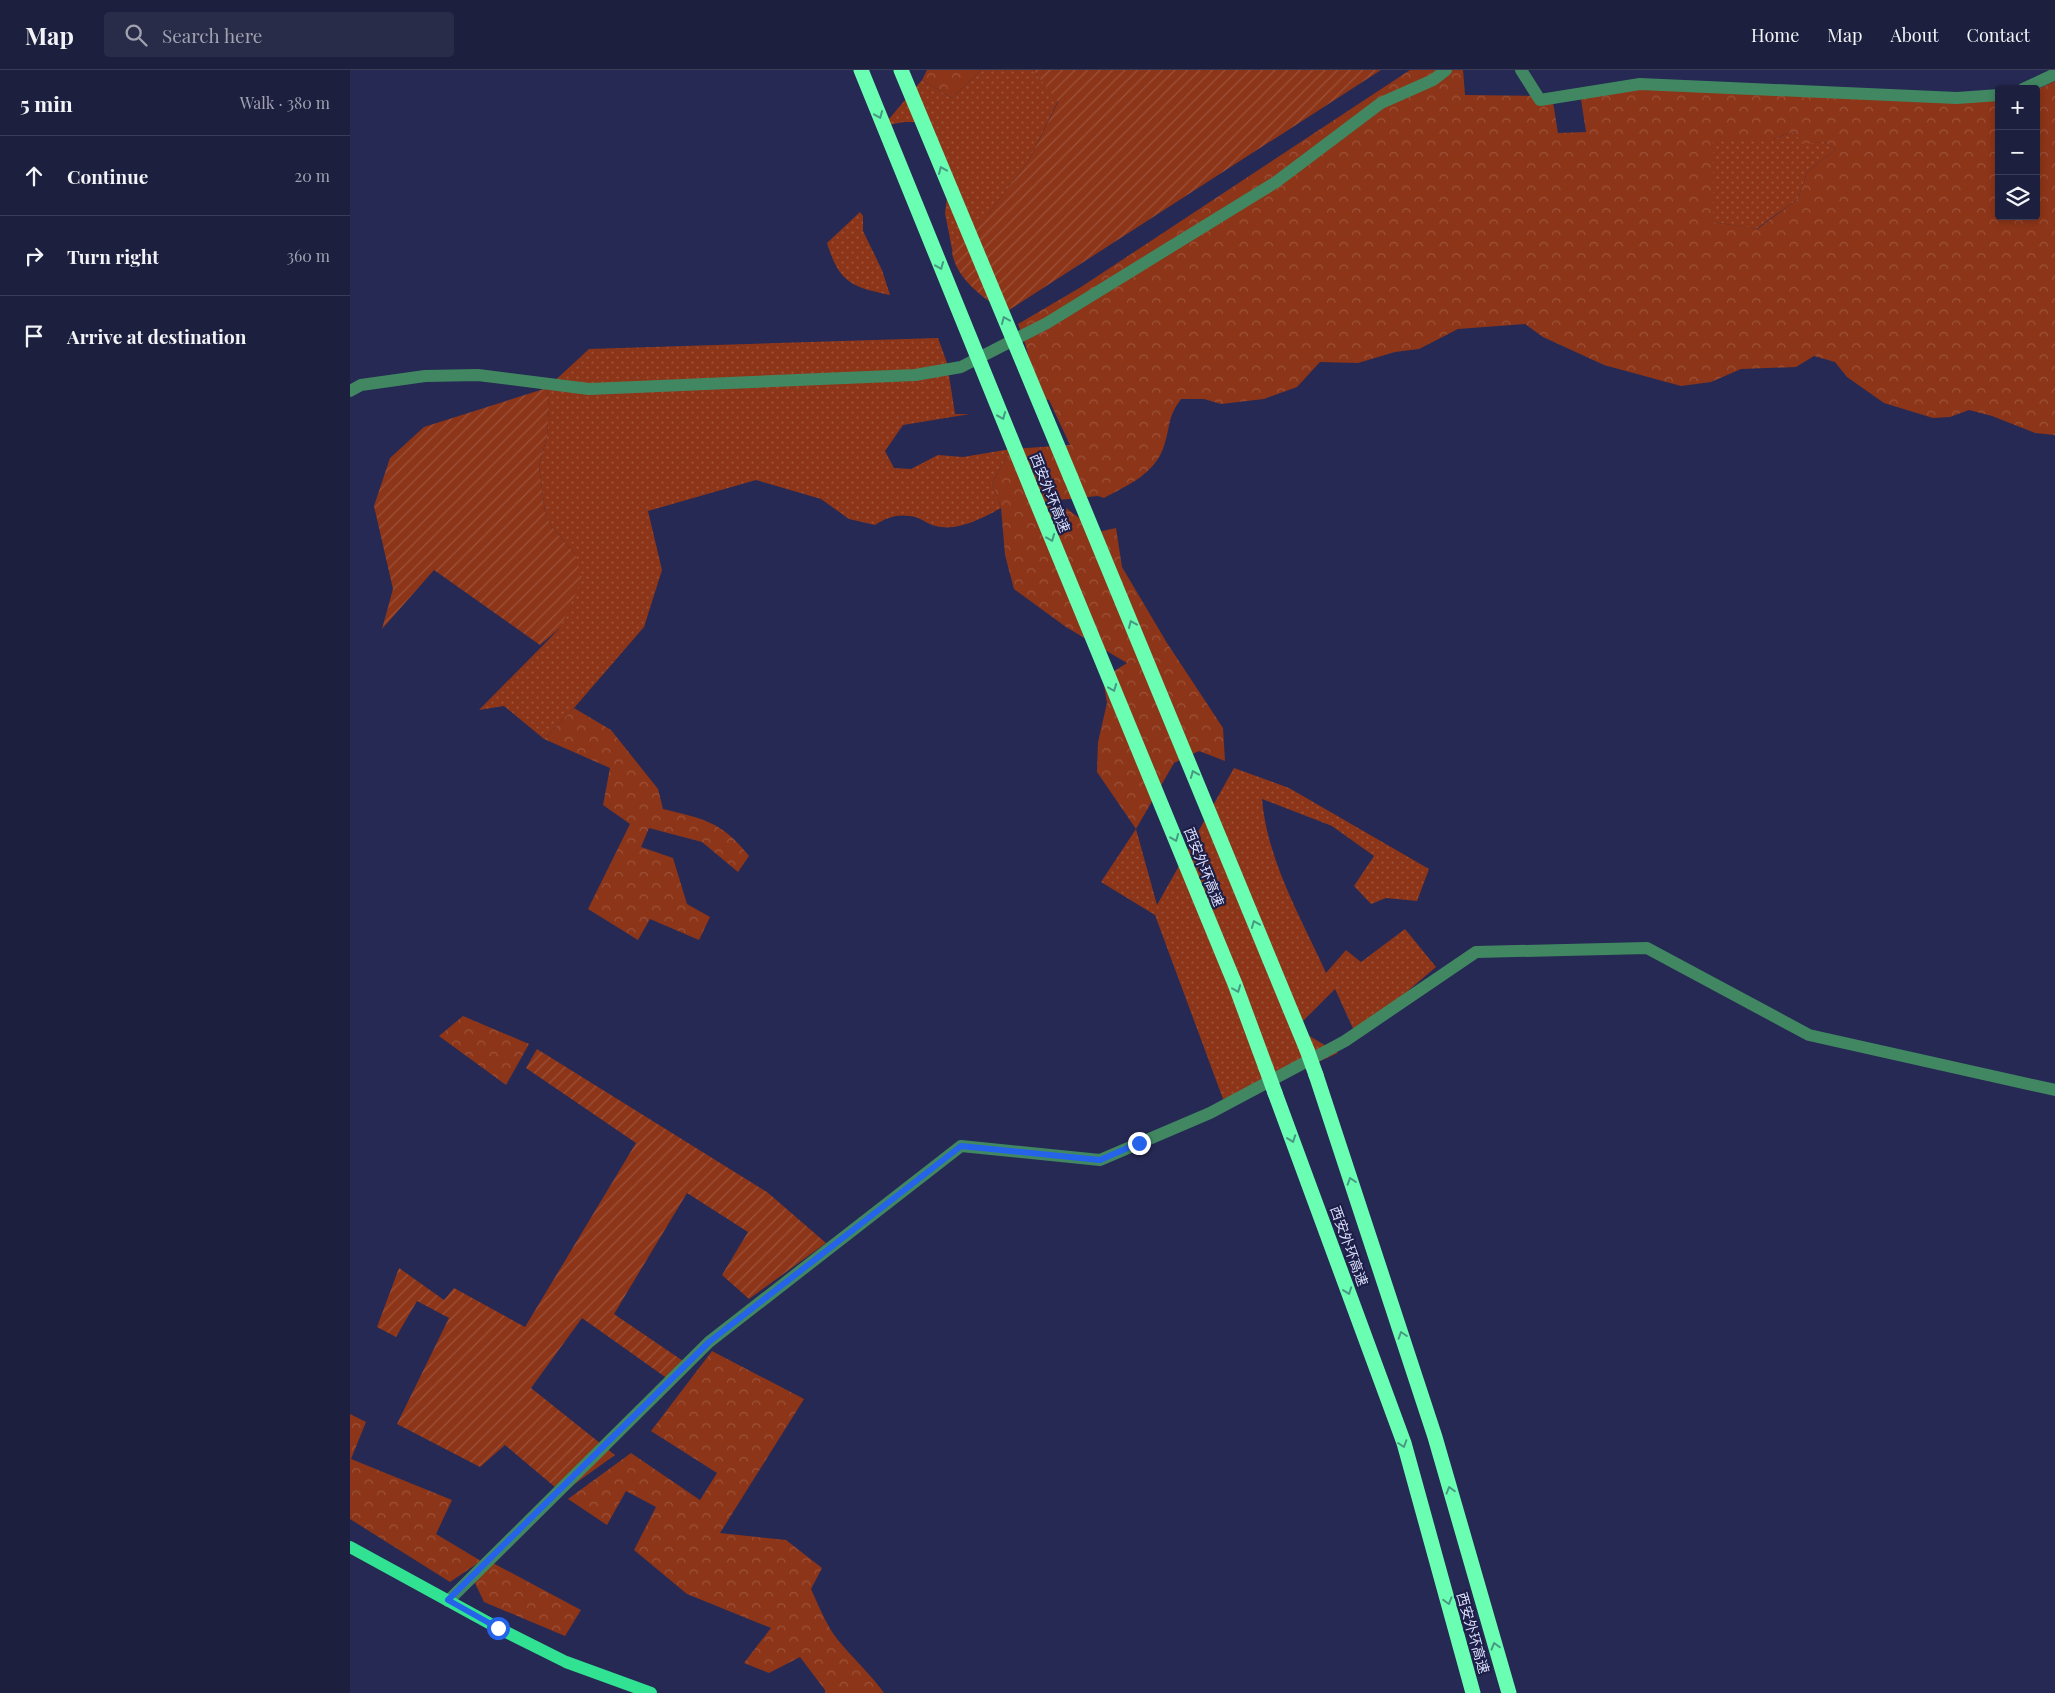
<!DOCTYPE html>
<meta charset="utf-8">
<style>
:root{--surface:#1c1f3e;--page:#292c49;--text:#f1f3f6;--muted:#a0a2b0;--line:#3a3d58}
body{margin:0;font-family:"Playfair Display","Noto Sans SC",serif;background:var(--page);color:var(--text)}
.controls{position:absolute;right:15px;top:15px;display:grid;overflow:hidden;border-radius:5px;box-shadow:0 2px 8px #0003}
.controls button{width:45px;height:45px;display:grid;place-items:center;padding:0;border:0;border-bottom:1px solid var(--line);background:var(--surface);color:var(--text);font:25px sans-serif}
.stop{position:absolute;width:15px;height:15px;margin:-11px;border:4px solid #2563eb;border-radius:50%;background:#fff}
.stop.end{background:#2563eb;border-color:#fff;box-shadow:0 1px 5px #0008}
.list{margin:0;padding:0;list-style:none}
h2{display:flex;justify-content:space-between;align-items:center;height:65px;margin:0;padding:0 20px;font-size:21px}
h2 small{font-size:16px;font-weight:400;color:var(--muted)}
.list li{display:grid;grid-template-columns:32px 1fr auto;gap:15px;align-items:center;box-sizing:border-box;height:80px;padding:0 20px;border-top:1px solid var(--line)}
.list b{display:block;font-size:19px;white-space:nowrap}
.list em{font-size:16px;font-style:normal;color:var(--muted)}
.icon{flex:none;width:28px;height:28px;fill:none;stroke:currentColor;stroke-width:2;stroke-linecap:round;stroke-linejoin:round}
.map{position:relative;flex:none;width:1705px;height:1623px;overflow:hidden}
header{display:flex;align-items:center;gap:30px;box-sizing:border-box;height:70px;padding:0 25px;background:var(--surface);border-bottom:1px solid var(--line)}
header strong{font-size:24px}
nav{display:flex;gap:28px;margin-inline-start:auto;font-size:18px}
.search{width:350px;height:45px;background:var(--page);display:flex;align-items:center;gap:12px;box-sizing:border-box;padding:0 18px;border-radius:5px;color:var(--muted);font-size:19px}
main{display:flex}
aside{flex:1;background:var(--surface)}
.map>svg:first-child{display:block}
.grass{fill:url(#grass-dots)}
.forest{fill:url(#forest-crowns);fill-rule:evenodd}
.garden{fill:url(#garden-furrows)}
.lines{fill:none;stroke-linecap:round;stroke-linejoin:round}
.minor{stroke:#418862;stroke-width:12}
.major{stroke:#31e293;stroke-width:12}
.highway{stroke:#69feb2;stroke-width:15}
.highway-bridge{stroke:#69feb2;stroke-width:15}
.oneway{stroke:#479a82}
.route{stroke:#2563eb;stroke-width:6}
.labels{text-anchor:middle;stroke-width:4.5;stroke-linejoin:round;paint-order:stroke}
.street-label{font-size:14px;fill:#dadefa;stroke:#1d1f48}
</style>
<header>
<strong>Map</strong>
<div class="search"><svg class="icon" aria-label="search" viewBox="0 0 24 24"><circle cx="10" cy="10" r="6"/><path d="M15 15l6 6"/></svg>Search here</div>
<nav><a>Home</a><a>Map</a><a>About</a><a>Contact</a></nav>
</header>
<main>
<aside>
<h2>5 min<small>Walk · 380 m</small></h2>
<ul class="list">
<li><svg class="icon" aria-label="ahead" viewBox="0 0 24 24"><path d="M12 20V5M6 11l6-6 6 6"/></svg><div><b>Continue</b></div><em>20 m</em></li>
<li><svg class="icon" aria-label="right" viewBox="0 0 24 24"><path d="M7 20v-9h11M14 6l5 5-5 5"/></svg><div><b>Turn right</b></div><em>360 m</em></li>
<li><svg class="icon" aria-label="arrive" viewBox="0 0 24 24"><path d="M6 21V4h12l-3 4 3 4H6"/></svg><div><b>Arrive at destination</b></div></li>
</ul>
</aside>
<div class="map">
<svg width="1705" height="1623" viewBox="0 0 1705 1623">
<defs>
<pattern id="grass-dots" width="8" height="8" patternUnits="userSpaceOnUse" patternTransform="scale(1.25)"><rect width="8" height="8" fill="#8d3518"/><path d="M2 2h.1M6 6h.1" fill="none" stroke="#9c523a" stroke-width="1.8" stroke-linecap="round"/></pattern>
<pattern id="forest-crowns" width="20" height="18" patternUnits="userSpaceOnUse" patternTransform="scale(1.25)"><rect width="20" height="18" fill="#8d3518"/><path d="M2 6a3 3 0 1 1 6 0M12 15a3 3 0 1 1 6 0" fill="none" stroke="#9c523a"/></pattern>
<pattern id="garden-furrows" width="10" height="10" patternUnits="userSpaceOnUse" patternTransform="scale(1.25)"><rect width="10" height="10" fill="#8d3518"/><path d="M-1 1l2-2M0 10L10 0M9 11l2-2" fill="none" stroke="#9c523a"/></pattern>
</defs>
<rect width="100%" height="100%" fill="#262953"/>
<g class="grass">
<polygon points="631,0 683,0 708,31 679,90 640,142 603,184 595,143 600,104 579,52 554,52 533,56 572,10 602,28"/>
<polygon points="1444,62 1453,73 1474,72 1486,79 1457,102 1448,129 1406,159 1363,152 1363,69 1423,69"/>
<path d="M510 142 513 146V161L532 200 540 225C501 217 489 212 477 173Z"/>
<path d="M588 268 597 293 605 344H620L553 355 535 381 544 398 561 399 588 385 613 387 661 379 642 413 651 438C633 448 607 462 586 456 579 455 574 450 568 448 551 443 539 446 525 455L499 449 471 429 406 410 298 441 312 500 294 557 224 638 194 669 154 636 129 640 210 558 225 484 202 457 195 442 189 396 197 366 199 337 197 318 239 279Z"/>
<path d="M884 698 939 718 1079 799 1067 831 1036 828 1021 834 1004 816 1024 786 982 756 912 729C917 790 951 848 976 903L996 880 1011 892 1055 859 1086 897 1006 965 985 919 946 958 988 983 909 1019 873 1029 805 845 751 812 786 759 807 835Z"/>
</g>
<g class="forest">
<polygon points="577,0 631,0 602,28 572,10"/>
<path d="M1060 0H1113L1115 25 1202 26 1208 63 1236 62 1230 23 1257 19 1649 25V146H1686V20L1705 11V365L1685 363 1642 346 1619 340 1600 347 1583 348 1534 333 1497 307 1485 292 1464 286 1446 297 1391 299 1361 312 1331 316 1254 295 1193 267 1175 254 1108 259 1069 279 1045 282 1008 293 970 292 947 317 914 329 871 334 854 329H831C817 348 821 355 814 376 805 404 778 415 754 428L748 426 679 433 716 438 748 462 766 458 772 497 817 573 873 658 875 691 849 681 824 693 786 759 747 702 748 672 757 633 753 608 777 593 716 557 664 519 655 485 651 438 642 413 661 379 720 375 699 330 683 326C683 300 678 279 668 254L731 217ZM1444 62 1453 74 1474 72 1486 79 1457 102 1448 129 1407 159 1363 152V69H1423Z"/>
<path d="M224 638 261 660 308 719 313 739C354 749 371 751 399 786L388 802 352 772 299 758 291 777 323 788 337 834 360 847 349 870 300 849 288 870 238 839 280 754 253 735 260 698 194 669Z"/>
<polygon points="113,946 179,974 156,1015 89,966"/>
<path d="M362 1281 454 1329 370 1463 436 1470 472 1498 461 1519C470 1539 478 1560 493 1576 507 1592 522 1606 534 1623H475V1620L450 1587 419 1603 394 1593 421 1558 337 1524 284 1480 306 1437 276 1421 257 1455 218 1429 281 1383 350 1430 367 1403 301 1361Z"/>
<polygon points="0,1344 16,1352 1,1389 102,1430 86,1464 131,1491 100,1512 0,1449"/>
<polygon points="141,1492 231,1540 215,1566 134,1532 124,1511"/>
</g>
<g class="garden">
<path d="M683 0H1031L656 242C634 229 606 209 602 182L640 142 679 90 708 32Z"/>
<polygon points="197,318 199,337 197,366 189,396 195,442 202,457 225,484 232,509 210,558 190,575 84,500 32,559 43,519 24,436 40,388 74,357"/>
<polygon points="187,979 417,1122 476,1173 399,1229 372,1205 398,1162 337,1123 264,1244 339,1295 325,1314 232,1248 181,1318 265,1385 212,1423 155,1375 130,1397 47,1354 99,1248 67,1231 46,1267 27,1257 49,1198 94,1230 104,1218 175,1257 286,1073 176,998"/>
</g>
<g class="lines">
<g class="minor">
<polyline points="1171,0 1190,30 1290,14 1607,28 1649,25"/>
<polyline points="1673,19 1705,4"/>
<polyline points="0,321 11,315 75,306 128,305 239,319 565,305 611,297 697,253 926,112 1031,33 1083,10 1096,0"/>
<polyline points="98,1531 359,1272 611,1076 750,1090 860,1043 995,971 1126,882 1297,878 1459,965 1705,1020"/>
</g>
<polyline class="major" points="0,1477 148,1558 216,1592 301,1623"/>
<g class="highway">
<polyline points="721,408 957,980"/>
<polyline points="683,423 885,914 916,998"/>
<polyline points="966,1005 1085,1367 1159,1623"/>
<polyline points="925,1023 1054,1373 1123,1623"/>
</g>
<g class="highway-bridge">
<polyline points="511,0 683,423"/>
<polyline points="551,0 721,408"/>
<polyline points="957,980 966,1005"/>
<polyline points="916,998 925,1023"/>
</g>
</g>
<defs><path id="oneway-chevron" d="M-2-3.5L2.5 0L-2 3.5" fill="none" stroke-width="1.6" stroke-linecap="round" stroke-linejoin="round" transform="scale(1.25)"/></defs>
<g class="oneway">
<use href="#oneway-chevron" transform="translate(529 45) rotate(68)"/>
<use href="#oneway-chevron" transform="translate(592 100) rotate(-113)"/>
<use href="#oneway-chevron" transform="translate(590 196) rotate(68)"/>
<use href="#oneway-chevron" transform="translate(655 250) rotate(-113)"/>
<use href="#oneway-chevron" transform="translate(652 346) rotate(68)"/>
<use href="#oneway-chevron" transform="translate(701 468) rotate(68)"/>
<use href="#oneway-chevron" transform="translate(782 554) rotate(-113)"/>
<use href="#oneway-chevron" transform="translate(763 618) rotate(68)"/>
<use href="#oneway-chevron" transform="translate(844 704) rotate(-112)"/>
<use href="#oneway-chevron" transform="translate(825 768) rotate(68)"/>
<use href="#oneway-chevron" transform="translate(905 854) rotate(-112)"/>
<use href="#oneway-chevron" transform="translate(887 919) rotate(69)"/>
<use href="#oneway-chevron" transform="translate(942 1069) rotate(70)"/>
<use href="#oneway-chevron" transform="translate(1001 1111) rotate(-108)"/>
<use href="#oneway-chevron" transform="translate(998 1221) rotate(70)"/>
<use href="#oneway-chevron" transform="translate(1052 1265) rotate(-108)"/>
<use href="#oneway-chevron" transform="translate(1053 1374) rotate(72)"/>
<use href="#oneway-chevron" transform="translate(1100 1420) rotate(-106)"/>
<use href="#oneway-chevron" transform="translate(1098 1531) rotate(74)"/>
<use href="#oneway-chevron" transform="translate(1145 1576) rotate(-106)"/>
</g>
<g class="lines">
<polyline class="route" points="148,1558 98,1530 359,1272 611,1076 750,1090 789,1073"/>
</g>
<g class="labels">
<g class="street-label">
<text transform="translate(700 423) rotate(68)" y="5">西安外环高速</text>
<text transform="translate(854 797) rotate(68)" y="5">西安外环高速</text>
<text transform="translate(999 1176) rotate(70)" y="5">西安外环高速</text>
<text transform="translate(1123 1563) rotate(74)" y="5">西安外环高速</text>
</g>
</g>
</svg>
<div class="controls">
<button>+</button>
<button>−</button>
<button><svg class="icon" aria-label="layers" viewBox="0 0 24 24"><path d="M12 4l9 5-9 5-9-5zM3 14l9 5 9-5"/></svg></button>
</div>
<div class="stop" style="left:148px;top:1558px"></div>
<div class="stop end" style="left:789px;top:1073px"></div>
</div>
</main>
